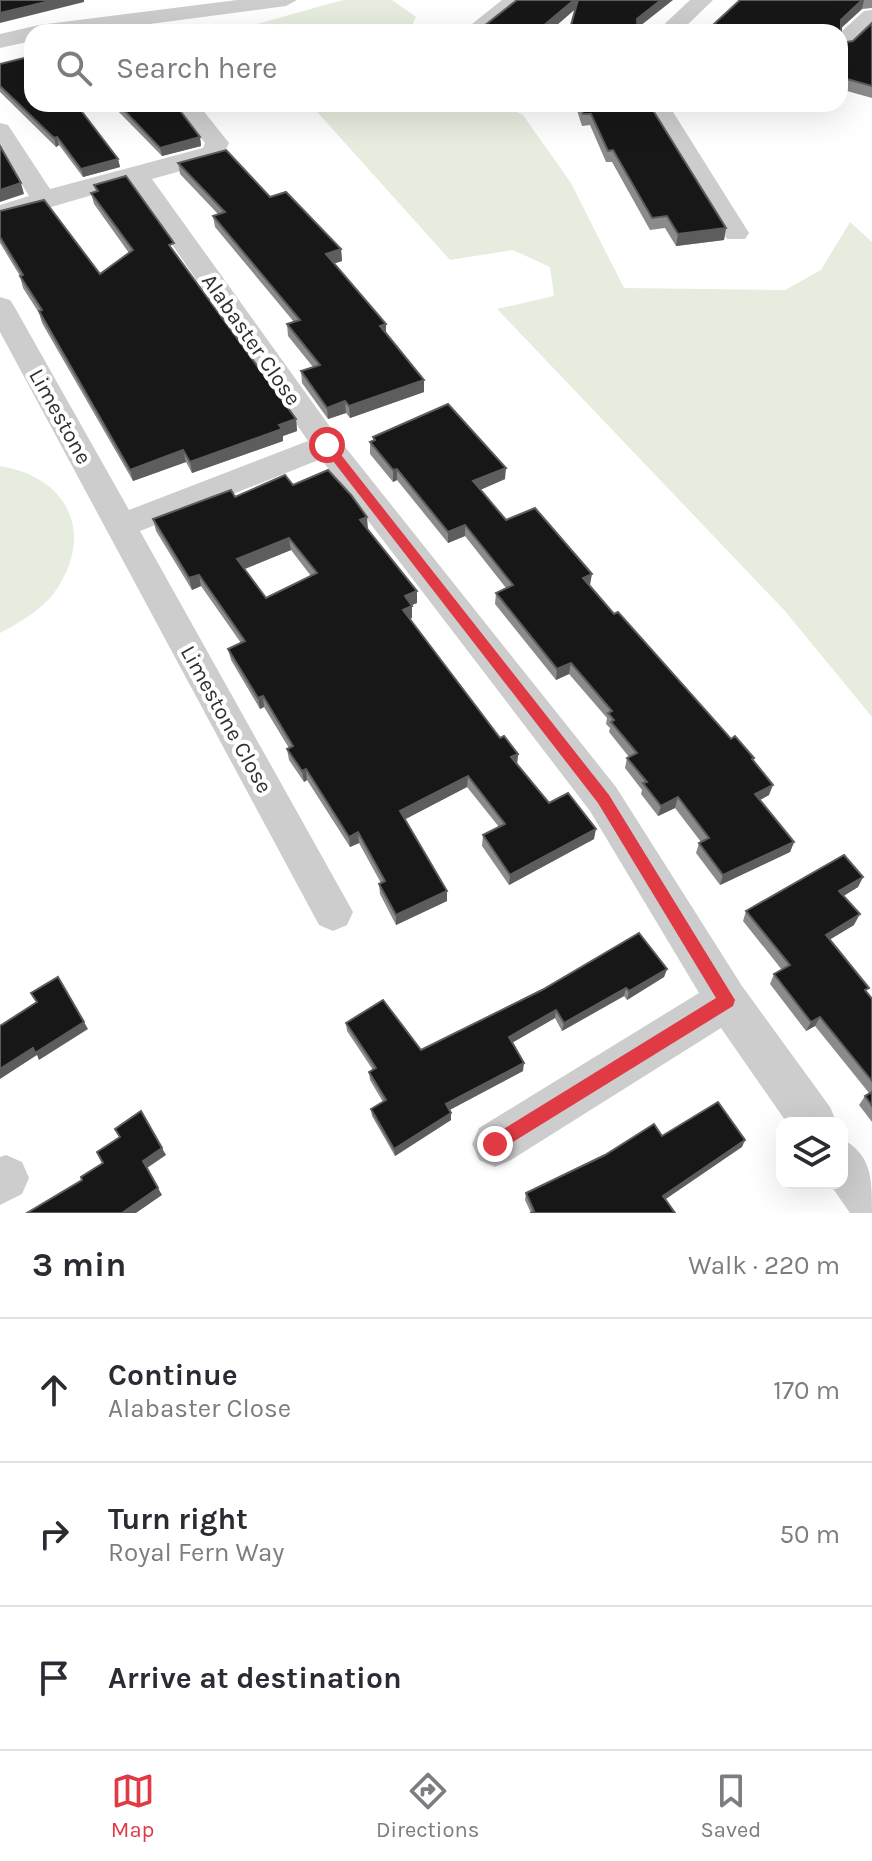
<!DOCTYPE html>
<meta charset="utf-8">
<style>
:root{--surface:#fff;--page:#f2f2f3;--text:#2b2b33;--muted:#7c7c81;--line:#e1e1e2;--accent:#e03a45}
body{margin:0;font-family:Karla,sans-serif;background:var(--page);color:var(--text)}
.controls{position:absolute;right:24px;bottom:24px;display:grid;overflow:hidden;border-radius:16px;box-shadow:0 8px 32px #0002}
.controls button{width:72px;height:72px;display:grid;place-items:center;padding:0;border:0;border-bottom:2px solid var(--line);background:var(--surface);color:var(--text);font:40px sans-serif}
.stop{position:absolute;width:24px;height:24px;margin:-18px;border:6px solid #e03a45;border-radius:50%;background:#fff}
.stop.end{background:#e03a45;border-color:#fff;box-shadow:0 2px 8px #0008}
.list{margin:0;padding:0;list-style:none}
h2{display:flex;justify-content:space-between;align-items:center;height:104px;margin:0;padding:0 32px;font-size:34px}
h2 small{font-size:26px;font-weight:400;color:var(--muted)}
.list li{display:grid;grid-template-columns:52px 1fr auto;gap:24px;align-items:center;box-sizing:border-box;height:144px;padding:0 32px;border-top:2px solid var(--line)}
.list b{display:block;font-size:30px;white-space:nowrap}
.list p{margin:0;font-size:26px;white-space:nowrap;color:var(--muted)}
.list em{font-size:26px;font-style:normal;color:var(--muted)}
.icon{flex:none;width:44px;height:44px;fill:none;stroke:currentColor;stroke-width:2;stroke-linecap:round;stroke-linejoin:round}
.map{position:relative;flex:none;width:872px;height:1213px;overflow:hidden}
.search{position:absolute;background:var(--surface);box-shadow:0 8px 32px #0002;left:24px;right:24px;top:24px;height:88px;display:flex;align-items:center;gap:20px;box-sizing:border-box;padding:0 28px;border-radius:24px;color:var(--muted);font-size:30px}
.sheet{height:536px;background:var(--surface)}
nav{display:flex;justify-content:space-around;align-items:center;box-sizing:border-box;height:112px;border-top:2px solid var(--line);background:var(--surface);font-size:22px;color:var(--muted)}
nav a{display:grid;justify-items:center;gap:4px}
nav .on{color:var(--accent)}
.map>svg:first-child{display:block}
.green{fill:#e6eddf}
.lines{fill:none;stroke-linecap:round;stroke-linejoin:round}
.minor{fill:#cdcdcd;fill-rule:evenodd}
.wall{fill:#8b8b8b;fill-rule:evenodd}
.shaded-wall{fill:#5d5d5d}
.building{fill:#171717;stroke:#5d5d5d;stroke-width:2;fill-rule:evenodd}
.route{fill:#e03a45}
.labels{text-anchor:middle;stroke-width:8;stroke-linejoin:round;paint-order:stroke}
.street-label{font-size:22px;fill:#303030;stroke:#fff}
</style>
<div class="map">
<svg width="872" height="1213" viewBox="0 0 872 1213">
<rect width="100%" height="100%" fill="#fff"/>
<g class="green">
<polygon points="343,0 392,0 416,17 409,32 246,32 242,28"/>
<polygon points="310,104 499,104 523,115 571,183 624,288 785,290 821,270 850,222 872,242 872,717 785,611 497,309 554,296 550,267 513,250 450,260"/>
<path d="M0 466C69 477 96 535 54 593 41 610 19 623 0 633Z"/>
</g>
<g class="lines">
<g class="minor">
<polygon points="237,0 297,0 286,6 89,32 32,32 32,41 0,48 0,34 39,25"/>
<polygon points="502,0 526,0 487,32 462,32"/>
<polygon points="690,0 713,0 680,32 656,32"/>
<polygon points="872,10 872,27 848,50 840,52 840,33 864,11"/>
<polygon points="174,104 198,104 229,143 222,157 213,162 152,179 338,438 616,787 742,986 830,1107 837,1123 787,1123 721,1028 511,1160 495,1167 479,1160 472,1144 479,1128 699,993 590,811 321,459 140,531 353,912 347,925 333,931 319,925 0,332 0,297 10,300 14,306 129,510 308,441 130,184 0,222 0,205 29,196 0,149 0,123 8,125 50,189 203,148 205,143"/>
<polygon points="644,104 668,104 749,233 745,239 727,239 663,139"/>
<path d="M842 1139C872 1155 872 1178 872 1213H850L829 1183H842Z"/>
<polygon points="6,1155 22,1162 29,1178 22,1194 0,1205 0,1157"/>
</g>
</g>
<g class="wall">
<polygon points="740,0 872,0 872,8 862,9 841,28 841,43 853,41 872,23 872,98 840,89 840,32 713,32 714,24"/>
<polygon points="0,64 118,159 120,167 83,177 59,145 56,147 0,92"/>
<polygon points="111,104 175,104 200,137 201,146 162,156"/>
<polygon points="575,104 649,104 726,228 724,240 676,246 665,228 650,230 612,162 606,162 590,125 582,126"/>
<polygon points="178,163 270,197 341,249 342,261 334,263 386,334 424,392 350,418 346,413 328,419 302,383 301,371 313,367 288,336 287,324 294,322 215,227 213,216 218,214 180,174"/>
<polygon points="94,185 175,254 296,419 297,431 283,436 283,441 192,473 186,462 133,481 42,323 39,313 23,288 20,276 0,243 0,211 100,274 129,253 94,204 91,193 96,191"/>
<polygon points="373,437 505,479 480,490 506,520 590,586 614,614 731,739 754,758 753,761 769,795 760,800 794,842 790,852 720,885 696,853 699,843 701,842 675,808 658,816 641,794 642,790 625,768 627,758 629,757 609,732 610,728 606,724 607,718 569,674 556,680 495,604 496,593 506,588 465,536 448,543 397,480 393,482 370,454 370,442 373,441"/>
<path d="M235 497 368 529 417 603 411 605 412 618 410 619 500 738 518 754 517 764 549 803 594 839 509 885 482 846 483 835 499 827 467 787 405 819 447 891V901L396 925 380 894 379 884 381 883 359 843 350 847 307 780 304 782 289 760 287 749 289 748 264 707 260 709 231 660 228 649 241 643 201 586 192 590 156 531 153 519ZM291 550 311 576 266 598 245 569Z"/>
<polygon points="863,877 858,887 843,896 854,925 830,939 872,999 872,1122 859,1105 865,1096 869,1093 815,1026 806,1031 770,984 774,974 782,970 743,921 746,911"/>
<polygon points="667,969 664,977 627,1000 624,996 562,1031 555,1018 512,1043 523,1071 449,1110 451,1113 451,1120 395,1156 372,1116 371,1109 383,1102 370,1080 369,1072 373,1070 347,1031 346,1023 421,1050"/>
<polygon points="662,1136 742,1147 531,1213 525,1200 526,1193"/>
</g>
<g class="shaded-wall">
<polygon points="54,0 84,0 84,2 0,23 0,13"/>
<polygon points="574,0 579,0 579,6 549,32 536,32"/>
<polygon points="661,0 673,0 635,30 637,19"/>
<polygon points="862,0 864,0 862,9 838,31 841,20"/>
<polygon points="57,137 59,145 56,147 54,138"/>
<polygon points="200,137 201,146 162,156 160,148"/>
<polygon points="118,159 120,167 83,177 81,169"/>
<polygon points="21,183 24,194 0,202 0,190"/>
<polygon points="726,228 724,240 676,246 678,234"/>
<polygon points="341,249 342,261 327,266 326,254"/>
<polygon points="386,324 386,335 380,326"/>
<polygon points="424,380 424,392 350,418 349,406"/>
<polygon points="345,401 346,413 328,419 327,408"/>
<polygon points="296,419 297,431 283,436 283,441 192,473 190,462"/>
<polygon points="183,450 186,462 133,481 130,470"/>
<polygon points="506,468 505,479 473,493 473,481"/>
<polygon points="397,469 397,480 393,482 393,470"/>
<polygon points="367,517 368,529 360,520"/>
<polygon points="465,525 465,536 448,543 448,532"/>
<polygon points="289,538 291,550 239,571 237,559"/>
<polygon points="592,574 590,585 583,578"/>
<polygon points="199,575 201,586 192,590 189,578"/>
<polygon points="417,591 417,603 405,608 405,596"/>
<polygon points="412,606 412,618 404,621 403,610"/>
<polygon points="571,663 569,674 556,680 557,669"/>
<polygon points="263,696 264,707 260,709 258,698"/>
<polygon points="518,754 517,765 511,757"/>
<polygon points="306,769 307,780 304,782 302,771"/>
<polygon points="468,776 467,787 400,822 400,811"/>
<polygon points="773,785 769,795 752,804 755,794"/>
<polygon points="678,797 675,808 658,816 661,806"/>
<polygon points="596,829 594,839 509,885 510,875"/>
<polygon points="358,832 359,843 350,847 349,837"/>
<polygon points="794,842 790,852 720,885 723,875"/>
<polygon points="863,877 858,887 834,902 839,891"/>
<polygon points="447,891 447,901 396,925 396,915"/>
<polygon points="860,914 854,925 821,945 826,935"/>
<polygon points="667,969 664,977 627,1000 629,991"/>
<polygon points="626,988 624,996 562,1031 564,1023"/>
<polygon points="556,1010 555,1018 508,1045 509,1037"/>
<polygon points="820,1017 815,1026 806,1031 811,1022"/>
<polygon points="84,1022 88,1029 39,1060 37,1055 0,1079 0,1069 33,1048"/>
<polygon points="524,1063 523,1071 446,1112 446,1104"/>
<polygon points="451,1113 451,1120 395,1156 394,1149"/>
<polygon points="745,1140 742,1147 660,1203 663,1196"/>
<polygon points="162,1148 166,1155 147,1168 143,1161"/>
<polygon points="158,1188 162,1195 136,1213 122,1213"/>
</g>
<g class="building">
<polygon points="0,0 54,0 0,13"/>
<polygon points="517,0 574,0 536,32 485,32 479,30"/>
<polygon points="578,0 661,0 637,19 638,32 569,32"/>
<polygon points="740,0 862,0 841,20 841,43 853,41 872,23 872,86 840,77 840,32 742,32 714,24"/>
<polygon points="32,56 32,104 76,104 118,159 81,169 57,137 54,138 0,86 0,64"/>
<polygon points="118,104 175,104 200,137 160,148"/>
<polygon points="580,104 649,104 726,228 678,234 667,216 652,218 613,150 608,151 591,114 583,114"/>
<polygon points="0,146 21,183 0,190"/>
<polygon points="226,150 270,197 286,192 341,249 326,254 386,324 380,326 424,380 349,406 345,401 327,408 301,371 320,365 287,324 300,320 213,216 225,212 178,163"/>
<polygon points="126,176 174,243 169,245 296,419 279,425 282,429 190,462 183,450 130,470 39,311 42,310 20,276 23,275 0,237 0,211 44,200 100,274 133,250 91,193 98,191 94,185"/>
<polygon points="448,404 506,468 473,481 506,520 535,508 592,574 583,578 614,614 618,612 731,739 735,736 754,758 752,759 773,785 755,794 794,842 723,875 699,843 709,838 678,797 661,806 643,783 647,782 627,758 637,753 611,722 614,720 608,713 612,711 571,663 557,669 496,593 513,585 465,525 448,532 397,469 393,470 370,442 375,440 373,437"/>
<path d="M328 470 351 495 367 517 360 520 417 591 405 596 412 606 403 610 500 738 504 736 518 754 511 757 549 803 568 793 596 829 510 875 483 835 505 824 468 776 400 811 447 891 396 915 379 884 385 881 358 832 349 837 306 769 302 771 287 749 293 746 263 696 258 698 228 649 245 641 199 575 189 578 153 519 231 490 235 497 285 475 293 485ZM289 538 317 573 266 598 237 559Z"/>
<polygon points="844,855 863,877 839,891 860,914 826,935 869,988 865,990 872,999 872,1081 820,1017 811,1022 774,974 790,965 746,911"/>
<polygon points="639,933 667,969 629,991 626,988 564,1023 556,1010 509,1037 524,1063 446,1104 451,1113 394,1149 371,1109 386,1100 369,1072 376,1068 346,1023 383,1000 421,1050 542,990"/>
<polygon points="58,977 84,1022 35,1053 33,1048 0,1069 0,1026 37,1002 31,993"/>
<polygon points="872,1092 872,1106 865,1096"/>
<polygon points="718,1102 745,1140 663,1196 675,1213 531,1213 534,1211 526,1193 605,1155 654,1124 662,1136"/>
<polygon points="141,1111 162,1148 143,1161 158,1188 122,1213 27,1213 82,1180 81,1177 103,1163 97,1152 120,1137 115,1129"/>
</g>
<polygon class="route" points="323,442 331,442 609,795 735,1000 733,1006 495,1153 489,1150 486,1144 489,1138 716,998 598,803 323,448"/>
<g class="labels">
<g class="street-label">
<text transform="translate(252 339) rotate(55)" y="8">Alabaster Close</text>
<text transform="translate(61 416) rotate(61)" y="8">Limestone</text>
<text transform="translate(227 719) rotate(61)" y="8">Limestone Close</text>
</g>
</g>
</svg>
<div class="controls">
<button><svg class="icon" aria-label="layers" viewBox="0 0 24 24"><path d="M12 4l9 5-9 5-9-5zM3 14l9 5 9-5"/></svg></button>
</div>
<div class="stop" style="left:327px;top:445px"></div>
<div class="stop end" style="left:495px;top:1144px"></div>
<div class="search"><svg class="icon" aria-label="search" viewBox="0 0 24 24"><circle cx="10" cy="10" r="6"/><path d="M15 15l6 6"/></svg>Search here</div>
</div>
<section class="sheet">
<h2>3 min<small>Walk · 220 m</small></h2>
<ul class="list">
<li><svg class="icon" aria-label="ahead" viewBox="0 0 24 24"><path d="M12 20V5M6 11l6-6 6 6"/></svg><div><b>Continue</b><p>Alabaster Close</p></div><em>170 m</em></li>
<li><svg class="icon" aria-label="right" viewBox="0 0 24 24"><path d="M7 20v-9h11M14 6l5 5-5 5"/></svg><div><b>Turn right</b><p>Royal Fern Way</p></div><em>50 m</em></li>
<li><svg class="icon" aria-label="arrive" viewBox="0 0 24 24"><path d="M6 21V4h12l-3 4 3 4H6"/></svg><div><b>Arrive at destination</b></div></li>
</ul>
</section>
<nav>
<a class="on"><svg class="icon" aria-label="map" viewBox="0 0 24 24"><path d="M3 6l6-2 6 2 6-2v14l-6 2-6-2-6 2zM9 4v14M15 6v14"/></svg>Map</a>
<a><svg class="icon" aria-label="directions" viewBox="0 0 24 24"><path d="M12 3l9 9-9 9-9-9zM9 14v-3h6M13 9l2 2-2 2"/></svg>Directions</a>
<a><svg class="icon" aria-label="saved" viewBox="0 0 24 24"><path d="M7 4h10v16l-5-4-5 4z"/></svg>Saved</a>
</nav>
